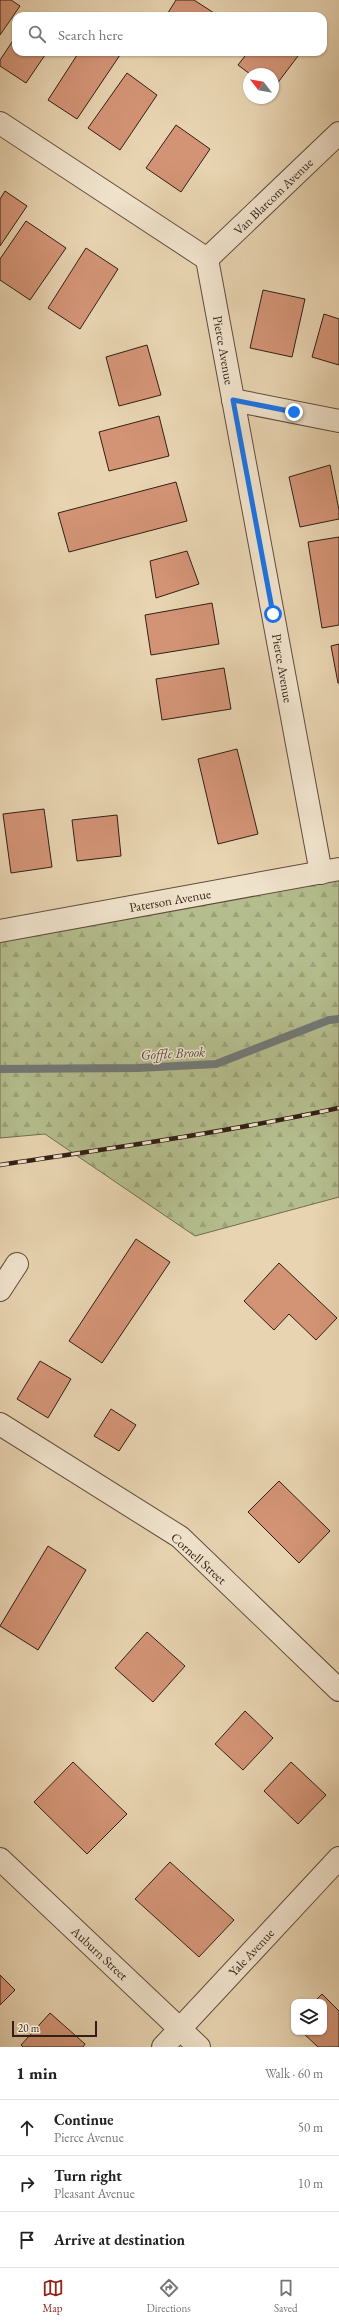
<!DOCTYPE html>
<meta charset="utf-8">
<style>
:root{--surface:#fff;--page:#f2f2f2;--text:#222;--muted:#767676;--line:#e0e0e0;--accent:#8f2418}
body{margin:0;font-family:"EB Garamond",serif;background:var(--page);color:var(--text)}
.controls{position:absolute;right:12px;bottom:12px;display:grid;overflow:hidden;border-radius:8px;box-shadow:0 1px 3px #0004}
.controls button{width:36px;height:36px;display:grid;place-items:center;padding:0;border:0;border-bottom:1px solid var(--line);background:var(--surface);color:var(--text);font:20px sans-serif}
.compass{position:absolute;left:243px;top:68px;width:36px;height:36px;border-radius:50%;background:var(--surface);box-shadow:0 1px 3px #0004;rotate:301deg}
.scale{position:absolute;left:12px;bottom:10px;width:85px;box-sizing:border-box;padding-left:4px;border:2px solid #311f15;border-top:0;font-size:11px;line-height:14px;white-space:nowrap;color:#311f15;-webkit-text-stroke:3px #f0e3cc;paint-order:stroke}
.stop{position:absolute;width:12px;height:12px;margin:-9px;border:3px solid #1a73e8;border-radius:50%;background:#fff}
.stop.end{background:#1a73e8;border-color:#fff;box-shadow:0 1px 4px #0008}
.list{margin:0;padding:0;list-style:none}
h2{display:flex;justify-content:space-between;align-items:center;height:52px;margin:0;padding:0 16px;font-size:17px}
h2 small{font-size:13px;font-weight:400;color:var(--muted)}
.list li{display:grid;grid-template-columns:26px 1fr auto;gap:12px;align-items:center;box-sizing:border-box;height:56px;padding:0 16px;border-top:1px solid var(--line)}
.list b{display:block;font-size:15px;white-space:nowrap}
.list p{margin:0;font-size:13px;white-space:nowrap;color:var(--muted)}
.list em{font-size:13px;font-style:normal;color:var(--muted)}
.icon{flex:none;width:22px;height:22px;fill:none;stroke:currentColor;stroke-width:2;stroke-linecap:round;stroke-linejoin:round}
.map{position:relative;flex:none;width:339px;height:2047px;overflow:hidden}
.search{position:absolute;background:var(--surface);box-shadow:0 1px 3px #0004;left:12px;right:12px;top:12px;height:44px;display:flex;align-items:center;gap:10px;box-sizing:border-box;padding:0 14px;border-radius:12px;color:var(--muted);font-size:15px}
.sheet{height:220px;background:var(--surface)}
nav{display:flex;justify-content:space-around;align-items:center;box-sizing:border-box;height:56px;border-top:1px solid var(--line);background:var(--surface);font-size:11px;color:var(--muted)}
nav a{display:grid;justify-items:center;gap:2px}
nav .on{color:var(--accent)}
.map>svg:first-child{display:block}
.forest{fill:url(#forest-firs);stroke:#726e51}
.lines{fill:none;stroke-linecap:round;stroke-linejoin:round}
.stream{stroke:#717976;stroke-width:8}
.building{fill:#d39476;stroke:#311f15}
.street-casing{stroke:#5f4c3c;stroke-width:24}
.street{stroke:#f0e3cc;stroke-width:22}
.rail-casing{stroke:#311f15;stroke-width:4.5}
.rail{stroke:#f0e3cc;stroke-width:3;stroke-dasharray:9;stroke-linecap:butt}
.route{stroke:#1a73e8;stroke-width:5}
.labels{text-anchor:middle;stroke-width:3;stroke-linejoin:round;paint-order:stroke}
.street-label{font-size:13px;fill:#311f15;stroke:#f0e3cc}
.water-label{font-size:14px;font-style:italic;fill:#514c46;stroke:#f0e3cc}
</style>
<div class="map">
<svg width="339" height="2047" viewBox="0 0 339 2047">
<defs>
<pattern id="forest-firs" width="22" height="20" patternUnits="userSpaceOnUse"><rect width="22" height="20" fill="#b4bd8d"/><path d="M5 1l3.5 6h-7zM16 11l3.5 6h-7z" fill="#9ba279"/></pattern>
</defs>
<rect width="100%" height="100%" fill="#e8d4b1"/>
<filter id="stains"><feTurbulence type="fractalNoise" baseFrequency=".005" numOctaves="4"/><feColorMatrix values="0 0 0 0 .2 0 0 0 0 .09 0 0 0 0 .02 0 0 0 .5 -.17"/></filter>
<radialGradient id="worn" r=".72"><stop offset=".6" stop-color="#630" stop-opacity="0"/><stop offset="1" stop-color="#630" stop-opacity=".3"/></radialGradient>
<polygon class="forest" points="339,873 339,1197 195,1236 45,1134 0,1138 0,927"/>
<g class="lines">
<polyline class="stream" points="0,1069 138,1068 216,1064 329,1020 339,1019"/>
</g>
<g class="building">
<polygon points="0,0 11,0 20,6 0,35"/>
<polygon points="176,0 194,0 214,13 211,16 166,16"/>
<polygon points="16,36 16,52 47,52 26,83 0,66 0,60"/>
<polygon points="79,52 122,52 77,119 48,100"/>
<polygon points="248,52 301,52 273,89 273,74 250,74 238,65"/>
<polygon points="127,73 157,95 120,150 88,128"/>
<polygon points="176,125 210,149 181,192 146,168"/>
<polygon points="5,191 27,206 0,246 0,199"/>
<polygon points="26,221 66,248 30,300 0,280 0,259"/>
<polygon points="86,248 118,269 80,329 48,308"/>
<polygon points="263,290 305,299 292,357 250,348"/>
<polygon points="324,314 339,319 339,365 312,357"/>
<polygon points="147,345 161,395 119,406 106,357"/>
<polygon points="159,416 169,456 109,471 99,432"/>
<polygon points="330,465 339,510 339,519 300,527 289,477"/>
<polygon points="176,482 187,521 69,552 58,513"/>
<polygon points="339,537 339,625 322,628 308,542"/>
<polygon points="187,551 199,584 156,598 150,561"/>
<polygon points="212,603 219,644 151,655 145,615"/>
<polygon points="339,644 339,683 338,683 331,646"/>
<polygon points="224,668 231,709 162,720 156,679"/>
<polygon points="237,749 258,834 218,844 198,759"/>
<polygon points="44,809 52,867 11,873 3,814"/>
<polygon points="117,815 121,856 77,861 72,820"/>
<polygon points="136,1239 170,1262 102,1363 69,1341"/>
<polygon points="279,1263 337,1318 316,1340 289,1314 274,1330 244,1301"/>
<polygon points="40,1361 71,1379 48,1418 17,1399"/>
<polygon points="111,1409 136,1425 119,1451 94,1436"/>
<polygon points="279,1481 330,1531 299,1563 248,1512"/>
<polygon points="48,1546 86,1570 38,1650 0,1626"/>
<polygon points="147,1632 185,1666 153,1702 115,1668"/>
<polygon points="245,1711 273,1738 243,1770 215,1744"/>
<polygon points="73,1762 127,1814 87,1854 34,1802"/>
<polygon points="291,1762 326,1795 298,1824 264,1791"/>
<polygon points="170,1862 234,1920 199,1957 135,1899"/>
<polygon points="0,1975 15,1990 0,2005"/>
<polygon points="322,1994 339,2011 339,2047 318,2047 302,2032 324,2032 324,2002 314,2002"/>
<polygon points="50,2013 85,2044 83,2047 23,2047 21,2045"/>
</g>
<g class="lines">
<defs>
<g id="street">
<polyline points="0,123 207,259 321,873"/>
<polyline points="207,259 339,133"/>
<polyline points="233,400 339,421"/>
<polyline points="0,931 339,869"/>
<polyline points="0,1290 17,1264"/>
<polyline points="0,1424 180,1537 339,1690"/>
<polyline points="0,1859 199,2047"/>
<polyline points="163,2047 339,1858"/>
</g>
</defs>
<use href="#street" class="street-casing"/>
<use href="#street" class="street"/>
<defs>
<path id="rail" d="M0 1165C113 1148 227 1132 339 1108"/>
</defs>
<use href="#rail" class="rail-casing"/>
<use href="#rail" class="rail"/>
</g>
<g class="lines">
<polyline class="route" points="273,614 233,400 294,412"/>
</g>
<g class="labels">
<g class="street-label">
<text transform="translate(273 196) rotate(-44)" y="5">Van Blarcom Avenue</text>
<text transform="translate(224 350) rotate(80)" y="5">Pierce Avenue</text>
<text transform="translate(283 668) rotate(80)" y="5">Pierce Avenue</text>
<text transform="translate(170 900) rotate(-10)" y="5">Paterson Avenue</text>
<text transform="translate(199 1558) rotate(42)" y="5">Cornell Street</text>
<text transform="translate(251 1952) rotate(-47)" y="5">Yale Avenue</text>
<text transform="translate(100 1953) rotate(43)" y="5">Auburn Street</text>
</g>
<g class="water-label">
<text transform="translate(173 1053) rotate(-3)" y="5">Goffle Brook</text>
</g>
</g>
<rect width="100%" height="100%" filter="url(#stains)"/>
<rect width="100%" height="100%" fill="url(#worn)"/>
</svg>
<div class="controls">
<button><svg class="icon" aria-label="layers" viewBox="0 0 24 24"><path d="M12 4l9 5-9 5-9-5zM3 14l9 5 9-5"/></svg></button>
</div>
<svg class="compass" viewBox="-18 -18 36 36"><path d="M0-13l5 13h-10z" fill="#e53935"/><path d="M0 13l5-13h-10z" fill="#767676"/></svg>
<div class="scale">20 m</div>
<div class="stop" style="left:273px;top:614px"></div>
<div class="stop end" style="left:294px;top:412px"></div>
<div class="search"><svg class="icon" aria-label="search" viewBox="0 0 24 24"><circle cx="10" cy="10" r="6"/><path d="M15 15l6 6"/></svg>Search here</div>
</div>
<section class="sheet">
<h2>1 min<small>Walk · 60 m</small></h2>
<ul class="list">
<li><svg class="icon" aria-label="ahead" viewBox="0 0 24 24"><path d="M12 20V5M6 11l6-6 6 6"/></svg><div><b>Continue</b><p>Pierce Avenue</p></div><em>50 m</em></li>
<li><svg class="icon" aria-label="right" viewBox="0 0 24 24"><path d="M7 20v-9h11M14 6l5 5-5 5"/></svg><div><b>Turn right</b><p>Pleasant Avenue</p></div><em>10 m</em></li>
<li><svg class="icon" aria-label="arrive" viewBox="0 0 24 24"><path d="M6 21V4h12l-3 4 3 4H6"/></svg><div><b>Arrive at destination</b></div></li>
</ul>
</section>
<nav>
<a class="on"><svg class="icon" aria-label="map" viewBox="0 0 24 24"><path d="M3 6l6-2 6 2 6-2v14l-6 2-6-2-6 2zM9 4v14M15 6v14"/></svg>Map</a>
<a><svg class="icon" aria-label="directions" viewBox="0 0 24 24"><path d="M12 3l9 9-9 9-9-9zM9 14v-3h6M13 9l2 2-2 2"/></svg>Directions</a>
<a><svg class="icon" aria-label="saved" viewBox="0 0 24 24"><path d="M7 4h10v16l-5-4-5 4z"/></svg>Saved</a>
</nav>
